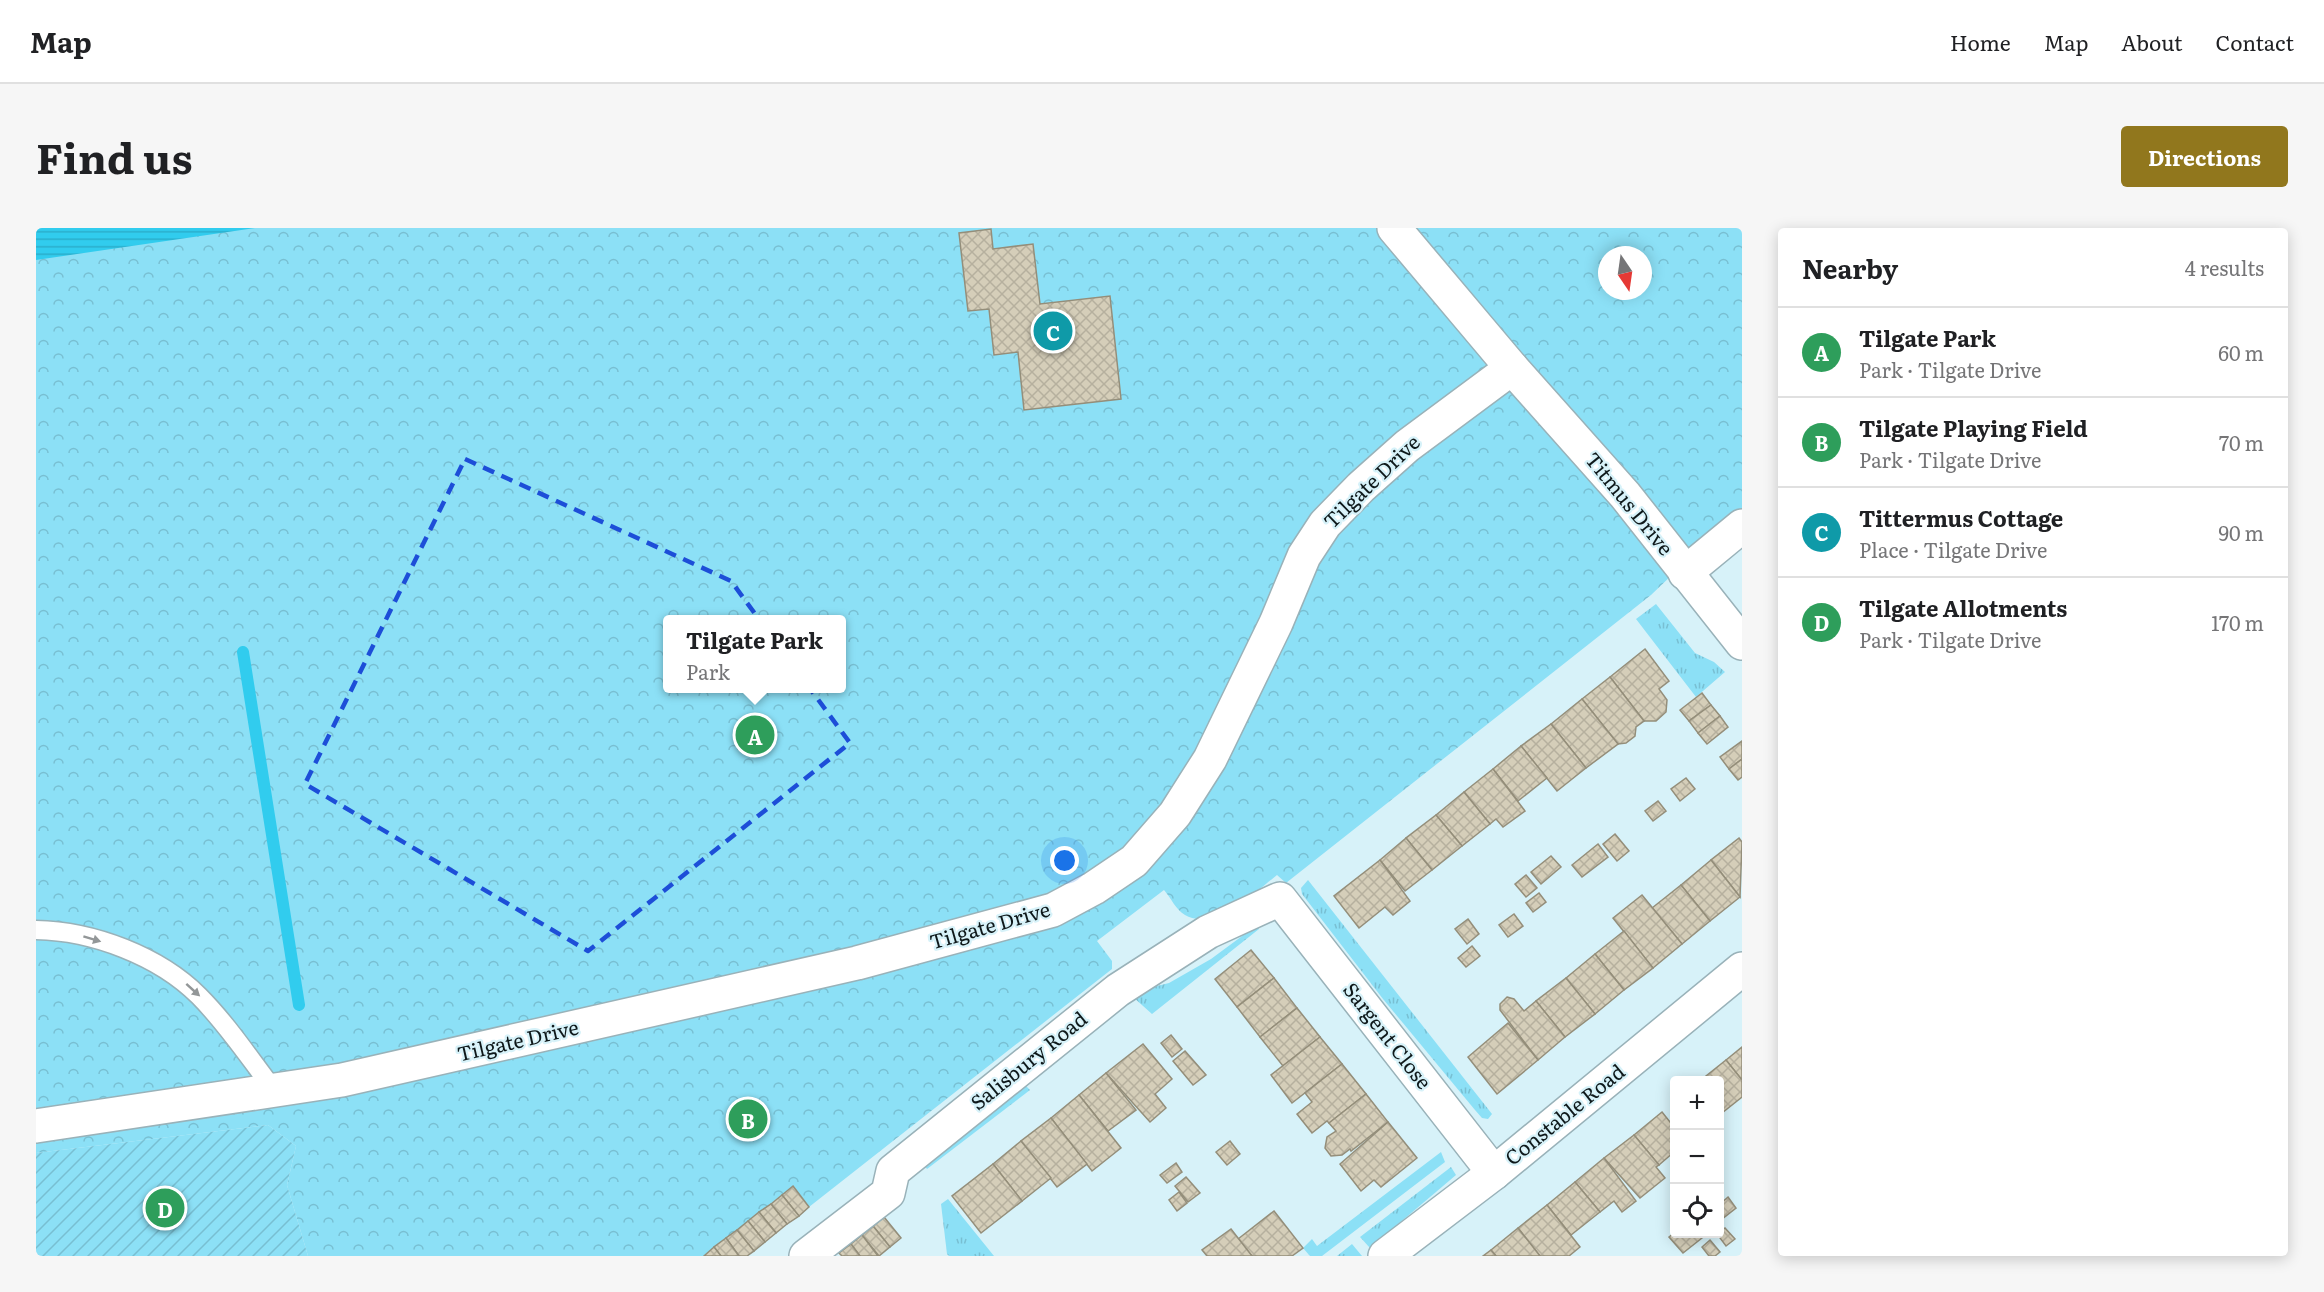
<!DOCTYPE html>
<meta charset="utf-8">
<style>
:root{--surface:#fff;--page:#f6f6f6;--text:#202124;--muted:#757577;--line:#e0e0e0;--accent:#91771d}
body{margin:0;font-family:Literata,serif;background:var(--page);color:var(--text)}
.controls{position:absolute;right:18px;bottom:18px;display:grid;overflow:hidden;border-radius:6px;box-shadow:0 3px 15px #0003}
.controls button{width:54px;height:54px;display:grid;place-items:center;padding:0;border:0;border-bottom:2px solid var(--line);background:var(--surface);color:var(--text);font:30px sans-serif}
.compass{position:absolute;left:1562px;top:18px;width:54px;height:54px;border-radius:50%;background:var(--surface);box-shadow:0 3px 15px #0003;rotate:167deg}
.you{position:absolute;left:1029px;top:633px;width:21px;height:21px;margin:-15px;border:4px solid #fff;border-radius:50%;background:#1a73e8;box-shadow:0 0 0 9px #1a73e833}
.badge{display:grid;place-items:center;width:39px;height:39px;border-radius:50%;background:var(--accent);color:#fff;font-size:20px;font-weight:700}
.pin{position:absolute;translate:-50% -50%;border:3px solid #fff;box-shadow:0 2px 6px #0006}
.popup{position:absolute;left:627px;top:387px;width:183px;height:78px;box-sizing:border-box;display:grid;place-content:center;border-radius:6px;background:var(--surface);filter:drop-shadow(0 2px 4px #0005);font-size:20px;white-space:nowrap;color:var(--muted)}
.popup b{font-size:22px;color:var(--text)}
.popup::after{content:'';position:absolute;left:50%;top:100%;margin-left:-12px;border:12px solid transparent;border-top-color:var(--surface)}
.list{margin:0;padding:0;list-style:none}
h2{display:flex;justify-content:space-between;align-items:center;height:78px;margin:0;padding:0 24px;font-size:26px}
h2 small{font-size:20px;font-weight:400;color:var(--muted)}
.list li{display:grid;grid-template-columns:39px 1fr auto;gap:18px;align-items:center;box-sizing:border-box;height:90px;padding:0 24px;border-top:2px solid var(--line)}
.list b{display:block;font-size:22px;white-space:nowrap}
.list p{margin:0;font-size:20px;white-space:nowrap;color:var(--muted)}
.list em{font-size:20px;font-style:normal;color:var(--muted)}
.icon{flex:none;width:33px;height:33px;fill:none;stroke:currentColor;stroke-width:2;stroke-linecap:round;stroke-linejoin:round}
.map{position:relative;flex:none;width:1706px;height:1028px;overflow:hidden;border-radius:6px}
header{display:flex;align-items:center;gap:36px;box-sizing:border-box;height:84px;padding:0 30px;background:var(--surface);border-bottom:2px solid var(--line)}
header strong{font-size:28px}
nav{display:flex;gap:33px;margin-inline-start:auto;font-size:21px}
.intro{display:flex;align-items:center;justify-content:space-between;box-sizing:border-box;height:144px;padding:0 36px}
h1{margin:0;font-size:42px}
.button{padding:15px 27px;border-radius:6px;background:var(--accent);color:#fff;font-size:21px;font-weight:700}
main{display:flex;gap:36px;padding:0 36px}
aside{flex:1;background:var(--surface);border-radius:6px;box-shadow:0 3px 15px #0003}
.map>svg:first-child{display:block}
.grass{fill:url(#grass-tufts)}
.forest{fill:url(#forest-crowns);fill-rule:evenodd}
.garden{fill:url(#garden-furrows)}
.water{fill:url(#water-rules)}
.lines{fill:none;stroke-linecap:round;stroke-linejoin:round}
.stream{stroke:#31ccee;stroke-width:12}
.building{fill:url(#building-cross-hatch);stroke:#948e7a;stroke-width:1.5}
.lane-casing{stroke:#99b2b9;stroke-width:21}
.street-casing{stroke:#99b2b9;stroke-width:36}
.lane{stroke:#fff;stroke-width:18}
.street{stroke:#fff;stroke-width:33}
.oneway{fill:#939798}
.marked{fill:none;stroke:#1d4ed8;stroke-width:4.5;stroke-dasharray:12 8;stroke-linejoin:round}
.labels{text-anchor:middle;stroke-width:4.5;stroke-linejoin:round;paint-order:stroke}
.street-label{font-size:20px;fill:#0e181a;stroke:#d7f2f9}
</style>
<header>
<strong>Map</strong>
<nav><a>Home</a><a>Map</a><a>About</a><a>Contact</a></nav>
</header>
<div class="intro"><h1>Find us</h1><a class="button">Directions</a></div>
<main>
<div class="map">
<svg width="1706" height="1028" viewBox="0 0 1706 1028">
<defs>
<pattern id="grass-tufts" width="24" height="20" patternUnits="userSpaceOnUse" patternTransform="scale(1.5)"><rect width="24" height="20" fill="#8ce0f6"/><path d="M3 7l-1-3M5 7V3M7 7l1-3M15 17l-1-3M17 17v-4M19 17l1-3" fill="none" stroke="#78bfd2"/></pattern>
<pattern id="forest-crowns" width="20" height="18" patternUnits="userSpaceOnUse" patternTransform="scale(1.5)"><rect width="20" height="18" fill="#8ce0f6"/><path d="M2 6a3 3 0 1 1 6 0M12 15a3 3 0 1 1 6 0" fill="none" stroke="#78bfd2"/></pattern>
<pattern id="garden-furrows" width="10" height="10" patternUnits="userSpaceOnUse" patternTransform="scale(1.5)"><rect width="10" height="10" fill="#8ce0f6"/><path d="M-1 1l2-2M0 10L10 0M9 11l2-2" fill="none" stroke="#78bfd2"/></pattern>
<pattern id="water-rules" width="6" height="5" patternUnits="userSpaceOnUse" patternTransform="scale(1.5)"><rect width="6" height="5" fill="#31ccee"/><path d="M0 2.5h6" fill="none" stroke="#2aaecc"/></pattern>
<pattern id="building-cross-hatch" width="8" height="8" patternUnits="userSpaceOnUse" patternTransform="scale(1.5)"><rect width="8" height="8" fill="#d5ceb9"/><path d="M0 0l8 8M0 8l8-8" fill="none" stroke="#b6b09e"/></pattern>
</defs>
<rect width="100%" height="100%" fill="#d7f2f9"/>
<g class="grass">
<polygon points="1620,376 1659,425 1678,434 1689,444 1660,469 1600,391"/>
<polygon points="1272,652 1456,886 1452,891 1446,890 1439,882 1347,771 1266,666 1265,660"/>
<polygon points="1221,697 1223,701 1116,786 1097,769 1101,763 1133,755 1175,731"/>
<polygon points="987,855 994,862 891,941 886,935"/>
<polygon points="1405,924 1409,934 1286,1028 1274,1028 1267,1020 1276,1011 1281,1018"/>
<polygon points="1415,939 1420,947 1334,1020 1324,1009"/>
<polygon points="912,971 958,1028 913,1028 911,1026 905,976"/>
<polygon points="1316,1016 1326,1028 1301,1028"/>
</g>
<path class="forest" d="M0 0H1706V280L1615 367 1250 655 1241 647C1221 663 1176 704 1149 687 1140 682 1135 670 1128 662L1061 713 1076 733V741L773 979 757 958 668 1028H272L251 957 260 918 232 897 0 925ZM1571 27H1607V63H1571ZM632 392H806V460H632Z"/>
<polygon class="garden" points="232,897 260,918 251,957 272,1028 0,1028 0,925"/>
<polygon class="water" points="0,0 219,0 0,32"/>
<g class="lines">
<polyline class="stream" points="207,424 263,777"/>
</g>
<g class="building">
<polygon points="955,1 957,21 997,16 1004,76 1074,68 1085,171 988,182 982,124 958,127 953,81 932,83 923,5"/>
<polygon points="1609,421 1633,453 1623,461 1631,472 1630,484 1620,493 1608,493 1574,449"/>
<polygon points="1574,449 1608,493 1600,499 1599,508 1590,515 1582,516 1546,471"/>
<polygon points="1666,465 1675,477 1653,493 1644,482"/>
<polygon points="1546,471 1582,516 1550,540 1515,496"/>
<polygon points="1675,477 1684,488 1662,505 1653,493"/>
<polygon points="1684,488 1692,499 1671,516 1662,505"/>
<polygon points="1515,496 1550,540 1521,563 1485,518"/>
<polygon points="1706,513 1706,531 1693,541 1684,529"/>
<polygon points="1485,518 1511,550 1482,573 1457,541"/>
<polygon points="1706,531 1706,549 1702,552 1693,541"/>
<polygon points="1457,541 1489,583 1467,599 1460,591 1454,596 1428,564"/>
<polygon points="1650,550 1659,561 1644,573 1635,561"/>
<polygon points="1428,564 1454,596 1426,618 1400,587"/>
<polygon points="1622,573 1630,583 1617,593 1609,583"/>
<polygon points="1400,587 1426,618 1396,642 1370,610"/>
<polygon points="1579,606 1593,623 1581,633 1567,616"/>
<polygon points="1370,610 1396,642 1369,663 1344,632"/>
<polygon points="1703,610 1706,614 1704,669 1675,632"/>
<polygon points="1562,616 1572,629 1546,649 1536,637"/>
<polygon points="1515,628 1525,639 1505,656 1495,644"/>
<polygon points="1344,632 1374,673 1357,687 1349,679 1323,700 1298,668"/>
<polygon points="1675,632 1704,669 1674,693 1645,657"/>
<polygon points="1490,647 1501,660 1490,669 1479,656"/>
<polygon points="1645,657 1674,693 1646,716 1616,680"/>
<polygon points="1503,665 1510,674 1497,684 1490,675"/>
<polygon points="1606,667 1646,716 1617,740 1577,690"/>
<polygon points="1478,686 1487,698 1472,709 1463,697"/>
<polygon points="1432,691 1443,706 1431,716 1419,701"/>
<polygon points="1588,703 1617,740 1588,762 1559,726"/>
<polygon points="1436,718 1444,728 1430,739 1422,730"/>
<polygon points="1215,722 1238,750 1201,779 1179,751"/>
<polygon points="1559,726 1588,762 1559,786 1530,750"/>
<polygon points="1238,750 1261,780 1224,809 1201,779"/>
<polygon points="1530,750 1559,786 1529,809 1500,773"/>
<polygon points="1471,769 1478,771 1488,783 1500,773 1529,809 1502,832 1464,782 1464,776"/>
<polygon points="1261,780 1284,809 1247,838 1224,809"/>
<polygon points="1472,795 1502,832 1461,866 1432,829"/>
<polygon points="1135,807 1146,821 1136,829 1125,815"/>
<polygon points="1284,809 1306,836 1256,875 1235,847"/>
<polygon points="1107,816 1136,851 1119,866 1130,880 1114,894 1070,845"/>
<polygon points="1706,819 1706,852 1690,832"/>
<polygon points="1149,823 1170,847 1157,857 1137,833"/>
<polygon points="1690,832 1706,852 1706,869 1686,885 1684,882 1684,852 1665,852"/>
<polygon points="1306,836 1330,866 1293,895 1291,893 1276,905 1261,886 1276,874 1269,865"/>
<polygon points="1070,845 1100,882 1072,903 1043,867"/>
<polygon points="1330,866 1352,894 1315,923 1314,921 1306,927 1295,928 1289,920 1291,909 1300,903 1293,895"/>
<polygon points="1043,867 1085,920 1056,943 1015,890"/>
<polygon points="1626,884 1638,899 1638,924 1623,937 1598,907"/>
<polygon points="1015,890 1051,936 1021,959 985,913"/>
<polygon points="1352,894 1381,930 1345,959 1338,952 1325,963 1304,936"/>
<polygon points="1598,907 1623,937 1620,939 1629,950 1604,970 1568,930"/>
<polygon points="985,913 1015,950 986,973 957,936"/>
<polygon points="1194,913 1204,926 1191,937 1180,924"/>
<polygon points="1568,930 1600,973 1586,984 1578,973 1564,984 1539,954"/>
<polygon points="1140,935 1146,944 1131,955 1124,947"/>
<polygon points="957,936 986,973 945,1005 916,968"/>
<polygon points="1150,949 1164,965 1152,974 1139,958"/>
<polygon points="1539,954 1564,984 1535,1007 1511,977"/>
<polygon points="757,958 773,979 763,988 746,967"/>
<polygon points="1143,964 1151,975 1141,983 1133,972"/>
<polygon points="746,967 763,988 751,996 735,976"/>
<polygon points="1692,969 1700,980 1686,991 1684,976"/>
<polygon points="735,976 751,996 740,1005 723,984"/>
<polygon points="1511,977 1544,1019 1533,1028 1504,1028 1482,1000"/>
<polygon points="1238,983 1267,1020 1256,1028 1216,1028 1202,1011"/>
<polygon points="723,984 740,1005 729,1014 712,993"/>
<polygon points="848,989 865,1010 854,1019 837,998"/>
<polygon points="712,993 729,1014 718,1023 701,1002"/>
<polygon points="837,998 854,1019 843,1028 826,1007"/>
<polygon points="1482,1000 1504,1028 1460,1028 1455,1022"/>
<polygon points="1689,1000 1699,1011 1690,1018 1681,1006"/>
<polygon points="1195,1001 1216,1028 1171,1028 1166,1022"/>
<polygon points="701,1002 718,1023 711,1028 703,1028 690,1010"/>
<polygon points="1638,1005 1662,1006 1666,1010 1647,1025 1633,1009"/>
<polygon points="826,1007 842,1028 824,1028 815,1016"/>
<polygon points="690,1010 703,1028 685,1028 678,1019"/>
<polygon points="1674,1012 1684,1024 1679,1028 1673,1028 1666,1019"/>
<polygon points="815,1016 824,1028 806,1028 803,1025"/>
<polygon points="678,1019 685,1028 668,1028"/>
<polygon points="1455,1022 1460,1028 1447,1028"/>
</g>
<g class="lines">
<defs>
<path id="lane" d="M0 702C57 703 123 728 163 768 191 796 214 831 238 862"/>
<g id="street">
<polyline points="1358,0 1476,140 1589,267 1706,415"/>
<polyline points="1649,345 1706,298"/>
<polyline points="0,898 306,852 821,735 1017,682 1058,660 1098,633 1139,586 1174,531 1240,395 1268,328 1289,296 1325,259 1371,218 1476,140"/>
<polyline points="770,1028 852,965 857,943 1082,762 1172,704 1244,671 1458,945"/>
<polyline points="1349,1028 1458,945 1706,741"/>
</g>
</defs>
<use href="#lane" class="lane-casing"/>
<use href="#street" class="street-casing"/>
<use href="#lane" class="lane"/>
<use href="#street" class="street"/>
</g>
<defs><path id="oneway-solid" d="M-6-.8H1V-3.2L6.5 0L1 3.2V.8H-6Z" transform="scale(1.5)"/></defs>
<g class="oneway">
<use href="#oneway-solid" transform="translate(56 711) rotate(17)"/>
<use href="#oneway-solid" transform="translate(157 762) rotate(42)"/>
</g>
<path class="marked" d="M429 231 695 353 814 515 552 723 269 556Z"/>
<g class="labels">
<g class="street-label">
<text transform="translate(1336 254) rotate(-44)" y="7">Tilgate Drive</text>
<text transform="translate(1593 276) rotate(51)" y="7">Titmus Drive</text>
<text transform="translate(954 698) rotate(-16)" y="7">Tilgate Drive</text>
<text transform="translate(1351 808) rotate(52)" y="7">Sargent Close</text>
<text transform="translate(482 813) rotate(-13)" y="7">Tilgate Drive</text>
<text transform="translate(993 833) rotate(-39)" y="7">Salisbury Road</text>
<text transform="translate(1529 887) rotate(-39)" y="7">Constable Road</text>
</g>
</g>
</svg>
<div class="controls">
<button>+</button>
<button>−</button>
<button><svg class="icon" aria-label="locate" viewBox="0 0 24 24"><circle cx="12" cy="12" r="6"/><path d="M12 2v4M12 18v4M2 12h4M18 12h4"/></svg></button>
</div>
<svg class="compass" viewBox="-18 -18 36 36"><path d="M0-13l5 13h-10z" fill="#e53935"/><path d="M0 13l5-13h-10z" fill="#757577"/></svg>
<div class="you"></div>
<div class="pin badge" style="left:719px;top:507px;background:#2e9e5b">A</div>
<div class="popup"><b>Tilgate Park</b>Park</div>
<div class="pin badge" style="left:712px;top:891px;background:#2e9e5b">B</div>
<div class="pin badge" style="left:1017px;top:103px;background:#0f9aa8">C</div>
<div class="pin badge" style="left:129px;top:980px;background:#2e9e5b">D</div>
</div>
<aside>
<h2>Nearby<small>4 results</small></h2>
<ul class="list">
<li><span class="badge" style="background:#2e9e5b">A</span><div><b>Tilgate Park</b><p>Park · Tilgate Drive</p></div><em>60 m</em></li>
<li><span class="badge" style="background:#2e9e5b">B</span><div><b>Tilgate Playing Field</b><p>Park · Tilgate Drive</p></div><em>70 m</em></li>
<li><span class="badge" style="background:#0f9aa8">C</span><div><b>Tittermus Cottage</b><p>Place · Tilgate Drive</p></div><em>90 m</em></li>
<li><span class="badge" style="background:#2e9e5b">D</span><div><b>Tilgate Allotments</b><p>Park · Tilgate Drive</p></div><em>170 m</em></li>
</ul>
</aside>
</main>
